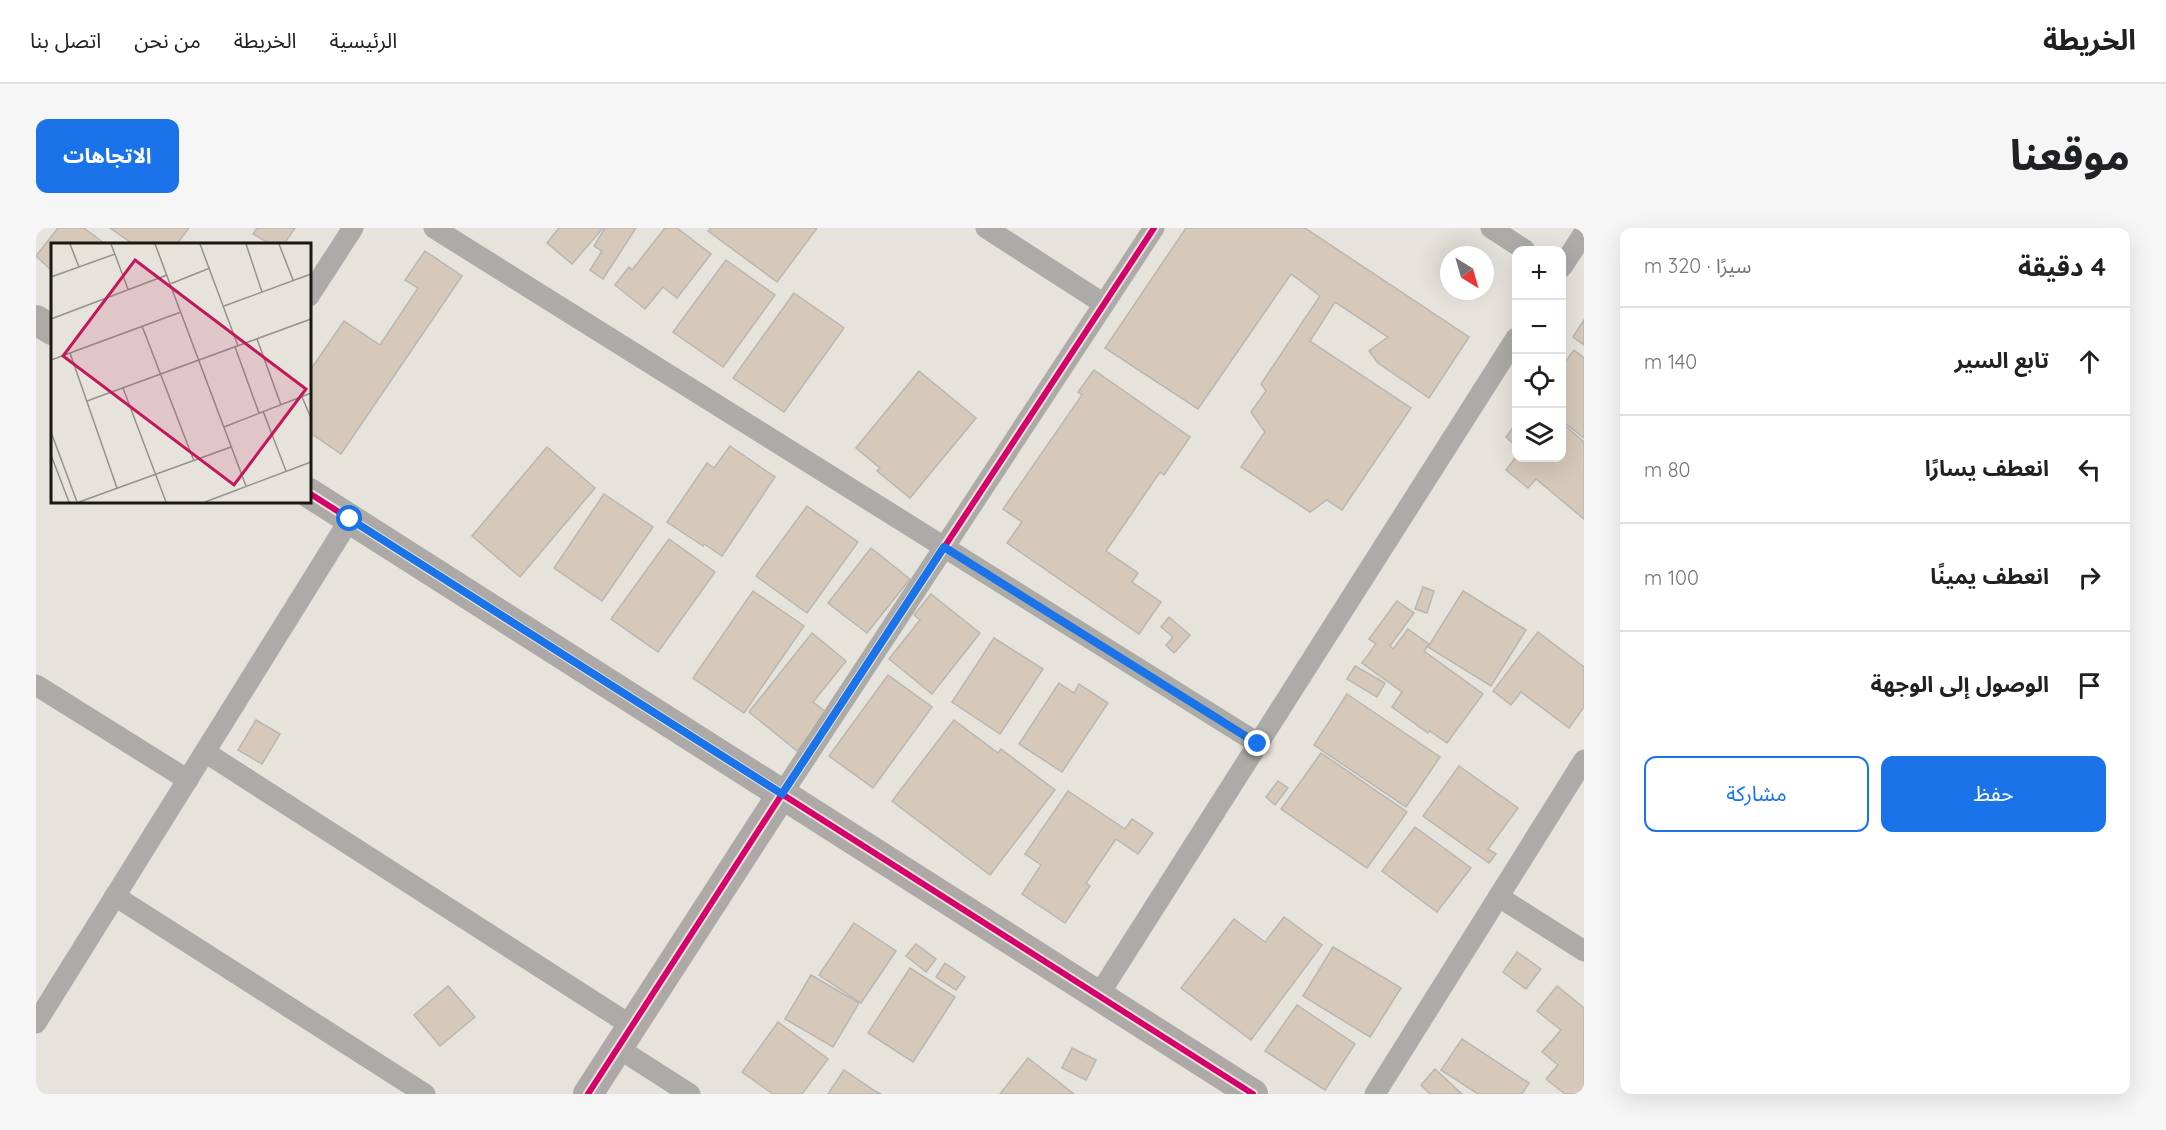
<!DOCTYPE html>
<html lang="ar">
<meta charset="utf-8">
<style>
:root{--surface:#fff;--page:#f6f6f6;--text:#202124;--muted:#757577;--line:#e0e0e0;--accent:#1a73e8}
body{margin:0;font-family:Quicksand,"Noto Sans Arabic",sans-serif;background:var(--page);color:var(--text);direction:rtl}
.controls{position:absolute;right:18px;top:18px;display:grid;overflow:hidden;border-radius:12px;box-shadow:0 6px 24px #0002}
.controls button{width:54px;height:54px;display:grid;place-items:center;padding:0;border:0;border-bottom:2px solid var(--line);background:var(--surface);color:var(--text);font:30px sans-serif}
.compass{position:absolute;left:1404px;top:18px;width:54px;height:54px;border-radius:50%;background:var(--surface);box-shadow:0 6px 24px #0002;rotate:143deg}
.stop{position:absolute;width:18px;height:18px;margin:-14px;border:4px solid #1a73e8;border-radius:50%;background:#fff}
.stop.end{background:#1a73e8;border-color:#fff;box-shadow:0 2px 6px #0008}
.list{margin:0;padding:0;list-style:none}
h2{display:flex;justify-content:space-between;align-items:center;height:78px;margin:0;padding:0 24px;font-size:26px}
h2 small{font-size:20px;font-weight:400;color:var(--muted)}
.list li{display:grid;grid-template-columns:39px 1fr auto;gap:18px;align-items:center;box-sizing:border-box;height:108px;padding:0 24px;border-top:2px solid var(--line)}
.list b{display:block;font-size:22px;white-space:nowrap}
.list em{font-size:20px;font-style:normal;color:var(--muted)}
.actions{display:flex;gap:12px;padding:18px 24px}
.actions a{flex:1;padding:14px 0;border:2px solid var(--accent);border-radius:12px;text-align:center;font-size:21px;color:var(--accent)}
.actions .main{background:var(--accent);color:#fff}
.icon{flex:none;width:33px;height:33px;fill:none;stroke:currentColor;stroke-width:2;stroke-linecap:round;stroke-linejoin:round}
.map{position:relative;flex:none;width:1548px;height:866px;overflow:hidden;direction:ltr;border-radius:12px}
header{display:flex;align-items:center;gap:36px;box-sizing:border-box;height:84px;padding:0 30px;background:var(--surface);border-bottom:2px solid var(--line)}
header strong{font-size:28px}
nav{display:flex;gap:33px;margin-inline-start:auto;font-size:21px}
.intro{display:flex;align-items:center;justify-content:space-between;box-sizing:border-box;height:144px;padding:0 36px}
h1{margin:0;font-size:42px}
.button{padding:15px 27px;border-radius:12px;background:var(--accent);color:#fff;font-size:21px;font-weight:700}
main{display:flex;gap:36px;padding:0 36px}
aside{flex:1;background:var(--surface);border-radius:12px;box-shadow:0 6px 24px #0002}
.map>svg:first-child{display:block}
.building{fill:#d6c9b9;stroke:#b9b6b1;stroke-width:1.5}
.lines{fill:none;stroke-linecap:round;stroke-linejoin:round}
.street{stroke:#adaba7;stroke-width:21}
.secondary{stroke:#aca9a6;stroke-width:30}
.cycleway-casing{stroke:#ebe5d7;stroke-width:10}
.cycleway{stroke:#d6006c;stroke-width:6}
.route{stroke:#1a73e8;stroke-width:8}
.inset-road{fill:none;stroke:#94928c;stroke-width:1.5}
.view{fill:#c2185b;fill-opacity:0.15;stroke:#c2185b;stroke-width:3}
.inset-edge{fill:none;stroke:#1a1813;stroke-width:3}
</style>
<header>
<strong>الخريطة</strong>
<nav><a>الرئيسية</a><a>الخريطة</a><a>من نحن</a><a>اتصل بنا</a></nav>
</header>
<div class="intro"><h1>موقعنا</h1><a class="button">الاتجاهات</a></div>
<main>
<aside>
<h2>4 دقيقة<small>سيرًا · 320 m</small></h2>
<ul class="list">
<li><svg class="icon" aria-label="ahead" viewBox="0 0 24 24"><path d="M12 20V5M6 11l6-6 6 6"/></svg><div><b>تابع السير</b></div><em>140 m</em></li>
<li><svg class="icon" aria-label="left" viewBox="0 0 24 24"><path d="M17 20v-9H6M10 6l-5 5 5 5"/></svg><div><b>انعطف يسارًا</b></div><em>80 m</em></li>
<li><svg class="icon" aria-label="right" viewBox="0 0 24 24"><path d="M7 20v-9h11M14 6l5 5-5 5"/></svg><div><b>انعطف يمينًا</b></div><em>100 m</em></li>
<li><svg class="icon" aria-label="arrive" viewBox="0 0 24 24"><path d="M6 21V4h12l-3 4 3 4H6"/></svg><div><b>الوصول إلى الوجهة</b></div></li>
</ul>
<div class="actions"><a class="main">حفظ</a><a>مشاركة</a></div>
</aside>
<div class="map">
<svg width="1548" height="866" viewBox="0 0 1548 866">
<rect width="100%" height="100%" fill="#e6e3dc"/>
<g class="building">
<polygon points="22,0 48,0 69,16 16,16 16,43 0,28"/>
<polygon points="74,0 153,0 141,16 97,16"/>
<polygon points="221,0 259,0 248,16 235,16 217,6"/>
<polygon points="523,0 567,0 536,36 511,15"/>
<polygon points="569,0 600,0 567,51 554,42 566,23 558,18"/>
<polygon points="629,0 641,0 675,26 641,70 627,59 609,81 579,57 593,39 596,42"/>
<polygon points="675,0 781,0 741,54 672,3"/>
<polygon points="1150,0 1269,0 1433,109 1393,170 1342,135 1333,123 1352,109 1299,74 1274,113 1375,180 1306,282 1291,272 1274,284 1205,239 1229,204 1215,184 1230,163 1225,156 1284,68 1255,46 1162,181 1069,120"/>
<polygon points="389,23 426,48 305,226 273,204 273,144 308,93 344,117 382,60 369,52"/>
<polygon points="690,32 739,67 687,139 637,104"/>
<polygon points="758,65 808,100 748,184 697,150"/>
<polygon points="1548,92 1548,117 1537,109"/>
<polygon points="1538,122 1548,130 1548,210 1526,193 1526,138"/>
<polygon points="1058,142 1154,209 1128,247 1124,244 1070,323 1102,345 1096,354 1125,374 1103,406 971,315 986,294 967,281 1046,167 1042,164"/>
<polygon points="883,143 940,190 874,270 841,243 844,240 820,220"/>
<polygon points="1526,195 1548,214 1548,291 1500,251 1492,260 1470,242 1480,229 1526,230"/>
<polygon points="1480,196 1480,218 1470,209"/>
<polygon points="694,218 739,249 686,328 668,316 667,318 631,294 671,235 678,240"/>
<polygon points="511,219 559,260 484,349 436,308"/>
<polygon points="568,266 617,299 566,373 518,340"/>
<polygon points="771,278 822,314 771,385 720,348"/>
<polygon points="633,311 679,344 622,424 575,391"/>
<polygon points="835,320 874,351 831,405 792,375"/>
<polygon points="1387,359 1398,363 1391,385 1379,381"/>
<polygon points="717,363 768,398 708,485 657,450"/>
<polygon points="1427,363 1490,402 1455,458 1392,419"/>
<polygon points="895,366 944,405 896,466 853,431 884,392 878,387"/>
<polygon points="1361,373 1378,385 1354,418 1357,421 1372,401 1393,416 1388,423 1447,466 1411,515 1394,503 1392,505 1356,479 1366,464 1326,435 1340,416 1333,411"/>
<polygon points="1133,389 1154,407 1138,425 1130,417 1137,409 1125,399"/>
<polygon points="1502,404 1548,439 1548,479 1533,500 1485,464 1475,477 1457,463"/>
<polygon points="776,405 810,433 777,474 791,485 761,523 713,484"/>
<polygon points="958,410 1007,441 964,506 916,474"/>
<polygon points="1319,438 1349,455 1341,469 1311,451"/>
<polygon points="852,447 896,479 837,560 793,528"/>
<polygon points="1023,455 1038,465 1043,456 1072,475 1026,544 983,516"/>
<polygon points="1311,466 1404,529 1370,579 1278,517"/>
<polygon points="220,492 244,506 226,536 202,522"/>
<polygon points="918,492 962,525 965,521 1019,562 954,647 856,573"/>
<polygon points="1285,525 1371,584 1331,640 1245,581"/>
<polygon points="1423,538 1482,580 1452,621 1460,626 1453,635 1387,588"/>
<polygon points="1242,553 1252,560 1239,577 1230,569"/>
<polygon points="1032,563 1089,601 1096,591 1117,605 1102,626 1080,611 1050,655 1054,658 1029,695 986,666 1005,637 989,626"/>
<polygon points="1379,599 1435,640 1401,684 1346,643"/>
<polygon points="1248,689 1286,717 1215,812 1145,760 1198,691 1229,714"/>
<polygon points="818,695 860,723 825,775 783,747"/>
<polygon points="880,716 900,731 890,744 870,728"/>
<polygon points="1297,719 1365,760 1334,809 1267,768"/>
<polygon points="1481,724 1505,741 1490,761 1467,744"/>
<polygon points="909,735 929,749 920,762 900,749"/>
<polygon points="874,740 919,769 877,834 832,805"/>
<polygon points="775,747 823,775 797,819 749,791"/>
<polygon points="412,758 439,789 404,818 378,787"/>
<polygon points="1521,758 1548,780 1548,866 1529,866 1510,851 1522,837 1506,824 1525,802 1501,783"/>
<polygon points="1261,777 1319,816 1289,862 1229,823"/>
<polygon points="742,794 792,831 766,866 737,866 706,844"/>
<polygon points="1426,811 1493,855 1486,866 1442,866 1405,842"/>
<polygon points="1036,820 1060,832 1050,852 1026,840"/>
<polygon points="992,830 1038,866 964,866"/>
<polygon points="1399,841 1426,866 1394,866 1385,857"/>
<polygon points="808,842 839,863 845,866 792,866"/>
</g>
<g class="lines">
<g class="street">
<polyline points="398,0 1223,516"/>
<polyline points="950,0 1068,76"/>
<polyline points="1455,0 1489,22"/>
<polyline points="1526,39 1548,5"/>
<polyline points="273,68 317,0"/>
<polyline points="0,457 152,552"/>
<polyline points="169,524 596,798"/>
<polyline points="746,566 1118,0"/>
<polyline points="79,668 389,866"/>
<polyline points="1463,669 1548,723"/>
<polyline points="1062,768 1480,110"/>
<polyline points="0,795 314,291"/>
<polyline points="582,820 654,866"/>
<polyline points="1339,866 1548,532"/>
</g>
<g class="secondary">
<polyline points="0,92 16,102"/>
<polyline points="273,265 1217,866"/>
<polyline points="552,866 746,566"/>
</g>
<defs>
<g id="cycleway">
<polyline points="273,265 1217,866"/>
<polyline points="552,866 746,566 1118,0"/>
</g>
</defs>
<use href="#cycleway" class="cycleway-casing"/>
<use href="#cycleway" class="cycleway"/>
</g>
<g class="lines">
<polyline class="route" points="314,291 746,566 908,319 1222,516"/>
</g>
<g transform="translate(15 15)">
<rect width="260" height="260" fill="#e6e3dc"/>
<path class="inset-road" d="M19 1 28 24M60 1 77 46M104 1 195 243M149 1 187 103M195 1 211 49M228 1 242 37M0 34 64 11M119 41 159 25M173 63 260 31M0 76 116 32M91 83 143 218M206 96 230 162M184 104 208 170M19 110 66 245M0 117 130 69M72 145 115 259M251 154 260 175M36 158 260 76M212 168 235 228M173 184 260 150M0 189 26 259M0 212 18 259M28 259 180 204M154 259 260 219"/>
<path class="view" d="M84 17 255 146 183 242 12 113Z"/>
<rect width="260" height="260" class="inset-edge"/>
</g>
</svg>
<div class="controls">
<button>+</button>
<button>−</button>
<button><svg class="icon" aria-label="locate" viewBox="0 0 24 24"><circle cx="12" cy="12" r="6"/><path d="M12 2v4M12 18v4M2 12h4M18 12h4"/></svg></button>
<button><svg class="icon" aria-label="layers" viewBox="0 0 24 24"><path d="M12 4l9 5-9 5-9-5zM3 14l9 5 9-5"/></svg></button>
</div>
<svg class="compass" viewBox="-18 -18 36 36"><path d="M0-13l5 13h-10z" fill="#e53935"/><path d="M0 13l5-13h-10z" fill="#757577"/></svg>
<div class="stop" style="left:314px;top:291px"></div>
<div class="stop end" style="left:1222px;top:516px"></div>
</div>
</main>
